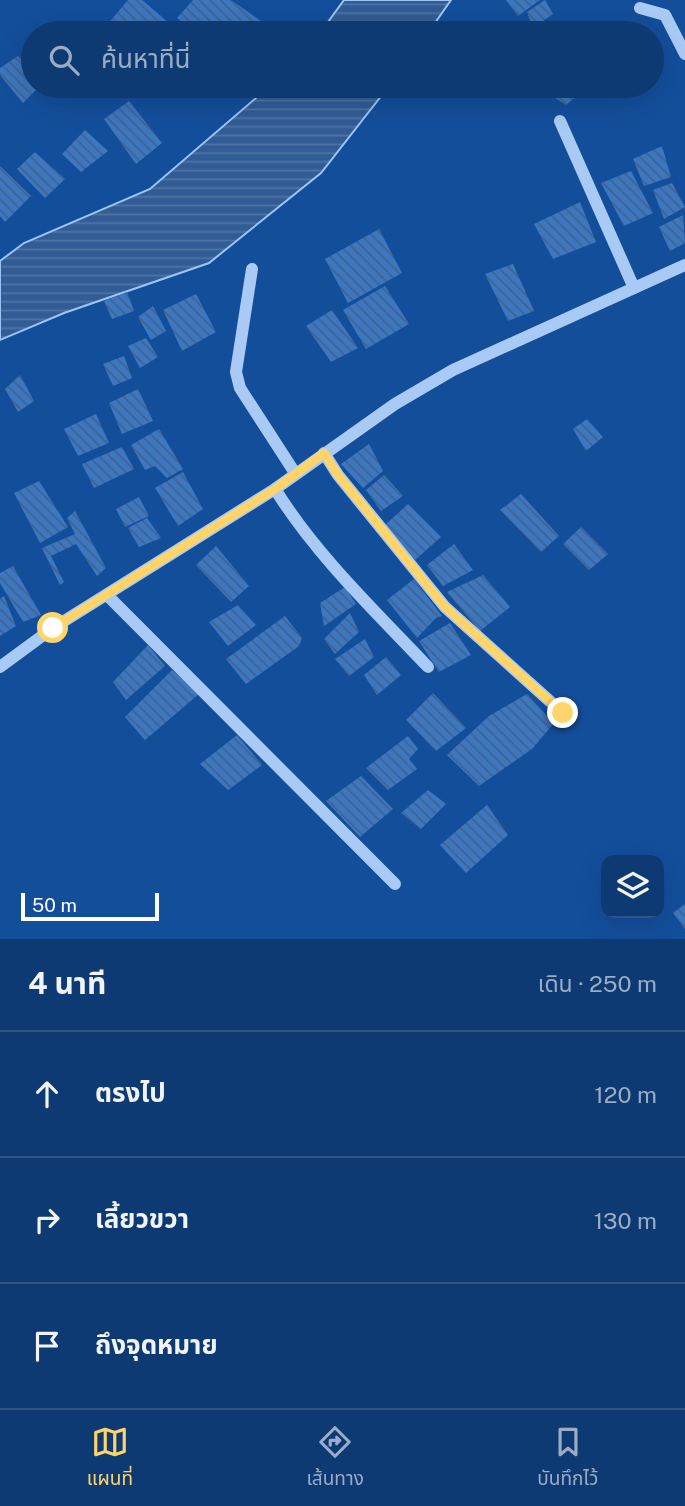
<!DOCTYPE html>
<html lang="th">
<meta charset="utf-8">
<style>
:root{--surface:#0e3a74;--page:#174179;--text:#f1f3f6;--muted:#9badc5;--line:#2e5486;--accent:#ffd46a}
body{margin:0;font-family:"Public Sans","Noto Sans Thai",sans-serif;background:var(--page);color:var(--text)}
.controls{position:absolute;right:21px;bottom:21px;display:grid;overflow:hidden;border-radius:14px;box-shadow:0 7px 28px #0002}
.controls button{width:63px;height:63px;display:grid;place-items:center;padding:0;border:0;border-bottom:2px solid var(--line);background:var(--surface);color:var(--text);font:35px sans-serif}
.scale{position:absolute;left:21px;bottom:18px;width:138px;box-sizing:border-box;padding-left:7px;border:4px solid #fff;border-top:0;font-size:19px;line-height:24px;white-space:nowrap;color:#fff;-webkit-text-stroke:5px #134e9b;paint-order:stroke}
.stop{position:absolute;width:21px;height:21px;margin:-16px;border:5px solid #ffd46a;border-radius:50%;background:#fff}
.stop.end{background:#ffd46a;border-color:#fff;box-shadow:0 2px 7px #0008}
.list{margin:0;padding:0;list-style:none}
h2{display:flex;justify-content:space-between;align-items:center;height:91px;margin:0;padding:0 28px;font-size:30px}
h2 small{font-size:23px;font-weight:400;color:var(--muted)}
.list li{display:grid;grid-template-columns:46px 1fr auto;gap:21px;align-items:center;box-sizing:border-box;height:126px;padding:0 28px;border-top:2px solid var(--line)}
.list b{display:block;font-size:26px;white-space:nowrap}
.list em{font-size:23px;font-style:normal;color:var(--muted)}
.icon{flex:none;width:38px;height:38px;fill:none;stroke:currentColor;stroke-width:2;stroke-linecap:round;stroke-linejoin:round}
.map{position:relative;flex:none;width:685px;height:939px;overflow:hidden}
.search{position:absolute;background:var(--surface);box-shadow:0 7px 28px #0002;left:21px;right:21px;top:21px;height:77px;display:flex;align-items:center;gap:18px;box-sizing:border-box;padding:0 24px;border-radius:38px;color:var(--muted);font-size:26px}
.sheet{height:469px;background:var(--surface)}
nav{display:flex;justify-content:space-around;align-items:center;box-sizing:border-box;height:98px;border-top:2px solid var(--line);background:var(--surface);font-size:19px;color:var(--muted)}
nav a{display:grid;justify-items:center;gap:4px}
nav .on{color:var(--accent)}
.map>svg:first-child{display:block}
.water{fill:url(#water-rules);stroke:#9ac5f7;stroke-width:2}
.building{fill:url(#building-back-hatch)}
.lines{fill:none;stroke-linecap:round;stroke-linejoin:round}
.minor{stroke:#a8caf4;stroke-width:12}
.route{stroke:#ffd46a;stroke-width:9}
</style>
<div class="map">
<svg width="685" height="939" viewBox="0 0 685 939">
<defs>
<pattern id="water-rules" width="6" height="5" patternUnits="userSpaceOnUse" patternTransform="scale(1.75)"><rect width="6" height="5" fill="#315c95"/><path d="M0 2.5h6" fill="none" stroke="#5074a5"/></pattern>
<pattern id="building-back-hatch" width="6" height="6" patternUnits="userSpaceOnUse" patternTransform="scale(1.75)"><rect width="6" height="6" fill="#3c77c2"/><path d="M-1 5l2 2M0 0l6 6M5-1l2 2" fill="none" stroke="#446287"/></pattern>
</defs>
<rect width="100%" height="100%" fill="#134e9b"/>
<g class="water">
<polygon points="344,0 451,0 428,33 320,33"/>
<polygon points="270,86 389,86 321,173 209,263 64,313 0,340 0,261 24,243 150,189"/>
</g>
<g class="building">
<polygon points="128,0 142,0 181,33 105,33 102,31"/>
<polygon points="193,0 231,0 278,33 196,33 177,18"/>
<polygon points="506,0 540,0 518,16"/>
<polygon points="545,0 553,14 533,28 527,12"/>
<polygon points="18,56 33,74 33,86 40,86 23,103 0,75 0,68"/>
<polygon points="548,86 574,86 579,94 566,105 551,95"/>
<polygon points="129,101 162,143 136,164 104,119"/>
<polygon points="85,130 108,151 81,172 62,154"/>
<polygon points="662,146 671,177 644,186 633,159"/>
<polygon points="35,152 65,179 45,198 17,169"/>
<polygon points="0,166 31,196 5,222 0,216"/>
<polygon points="631,171 653,213 624,226 601,183"/>
<polygon points="672,183 685,207 664,219 653,190"/>
<polygon points="580,202 596,242 553,259 534,224"/>
<polygon points="683,215 685,243 670,251 659,227"/>
<polygon points="379,229 402,273 348,303 325,259"/>
<polygon points="513,264 534,311 508,321 485,274"/>
<polygon points="385,286 409,324 366,349 343,310"/>
<polygon points="127,292 134,311 112,319 104,301"/>
<polygon points="196,294 216,332 182,351 163,310"/>
<polygon points="153,306 166,331 151,340 138,317"/>
<polygon points="332,310 358,348 331,362 306,326"/>
<polygon points="146,338 158,357 140,368 128,346"/>
<polygon points="124,356 132,378 113,386 103,364"/>
<polygon points="20,375 34,401 18,412 5,389"/>
<polygon points="138,389 153,421 122,434 109,403"/>
<polygon points="96,414 109,443 78,456 64,429"/>
<polygon points="587,419 603,437 586,451 573,429"/>
<polygon points="159,429 183,469 167,478 155,466 145,470 131,445"/>
<polygon points="369,444 383,471 363,488 341,464"/>
<polygon points="122,447 134,469 94,488 82,464"/>
<polygon points="183,472 203,509 178,526 155,488"/>
<polygon points="384,475 403,496 381,511 366,490"/>
<polygon points="39,481 68,527 40,543 14,493"/>
<polygon points="521,494 559,536 541,552 500,510"/>
<polygon points="139,497 149,516 125,527 116,509"/>
<polygon points="408,504 441,537 415,560 385,525"/>
<polygon points="75,511 106,568 97,576 76,544 51,556 64,582 60,585 42,548 75,534 67,518"/>
<polygon points="147,518 161,538 139,547 128,528"/>
<polygon points="581,527 608,554 589,570 563,544"/>
<polygon points="454,544 473,570 443,586 427,565"/>
<polygon points="216,546 249,586 231,602 196,565"/>
<polygon points="13,566 41,615 23,622 0,583 0,573"/>
<polygon points="483,575 510,607 480,631 447,592"/>
<polygon points="414,579 442,616 436,618 417,638 387,600"/>
<polygon points="345,587 356,604 324,626 320,603"/>
<polygon points="4,596 16,626 0,636 0,599"/>
<polygon points="238,605 256,625 228,646 209,622"/>
<polygon points="350,613 359,632 335,654 324,639"/>
<polygon points="285,616 302,638 299,646 246,684 226,659"/>
<polygon points="450,623 471,655 439,672 419,641"/>
<polygon points="365,639 374,657 349,676 335,659"/>
<polygon points="148,645 165,666 126,700 113,682"/>
<polygon points="386,657 401,675 377,695 364,675"/>
<polygon points="172,670 199,694 145,740 125,717"/>
<polygon points="433,693 466,728 436,751 406,720"/>
<polygon points="527,694 554,723 532,749 479,786 447,755 489,716"/>
<polygon points="237,735 262,765 228,790 200,764"/>
<polygon points="408,736 418,749 409,759 417,769 388,790 366,768"/>
<polygon points="361,776 393,809 360,837 326,801"/>
<polygon points="428,790 446,804 421,829 401,813"/>
<polygon points="487,805 508,835 466,873 440,845"/>
<polygon points="685,904 685,929 673,913"/>
</g>
<g class="lines">
<g class="minor">
<polyline points="640,8 665,15 685,54"/>
<polyline points="560,121 634,288"/>
<polyline points="252,269 236,372 240,388 295,473"/>
<polyline points="324,453 338,475 445,607 563,713"/>
<path d="M275 489C316 555 375 611 428 667"/>
<polyline points="107,595 395,884"/>
<polyline points="0,667 53,628 275,489 395,404 453,370 685,265"/>
</g>
</g>
<g class="lines">
<polyline class="route" points="53,628 275,489 324,453 338,475 445,607 563,713"/>
</g>
</svg>
<div class="controls">
<button><svg class="icon" aria-label="layers" viewBox="0 0 24 24"><path d="M12 4l9 5-9 5-9-5zM3 14l9 5 9-5"/></svg></button>
</div>
<div class="scale">50 m</div>
<div class="stop" style="left:53px;top:628px"></div>
<div class="stop end" style="left:563px;top:713px"></div>
<div class="search"><svg class="icon" aria-label="search" viewBox="0 0 24 24"><circle cx="10" cy="10" r="6"/><path d="M15 15l6 6"/></svg>ค้นหาที่นี่</div>
</div>
<section class="sheet">
<h2>4 นาที<small>เดิน · 250 m</small></h2>
<ul class="list">
<li><svg class="icon" aria-label="ahead" viewBox="0 0 24 24"><path d="M12 20V5M6 11l6-6 6 6"/></svg><div><b>ตรงไป</b></div><em>120 m</em></li>
<li><svg class="icon" aria-label="right" viewBox="0 0 24 24"><path d="M7 20v-9h11M14 6l5 5-5 5"/></svg><div><b>เลี้ยวขวา</b></div><em>130 m</em></li>
<li><svg class="icon" aria-label="arrive" viewBox="0 0 24 24"><path d="M6 21V4h12l-3 4 3 4H6"/></svg><div><b>ถึงจุดหมาย</b></div></li>
</ul>
</section>
<nav>
<a class="on"><svg class="icon" aria-label="map" viewBox="0 0 24 24"><path d="M3 6l6-2 6 2 6-2v14l-6 2-6-2-6 2zM9 4v14M15 6v14"/></svg>แผนที่</a>
<a><svg class="icon" aria-label="directions" viewBox="0 0 24 24"><path d="M12 3l9 9-9 9-9-9zM9 14v-3h6M13 9l2 2-2 2"/></svg>เส้นทาง</a>
<a><svg class="icon" aria-label="saved" viewBox="0 0 24 24"><path d="M7 4h10v16l-5-4-5 4z"/></svg>บันทึกไว้</a>
</nav>
